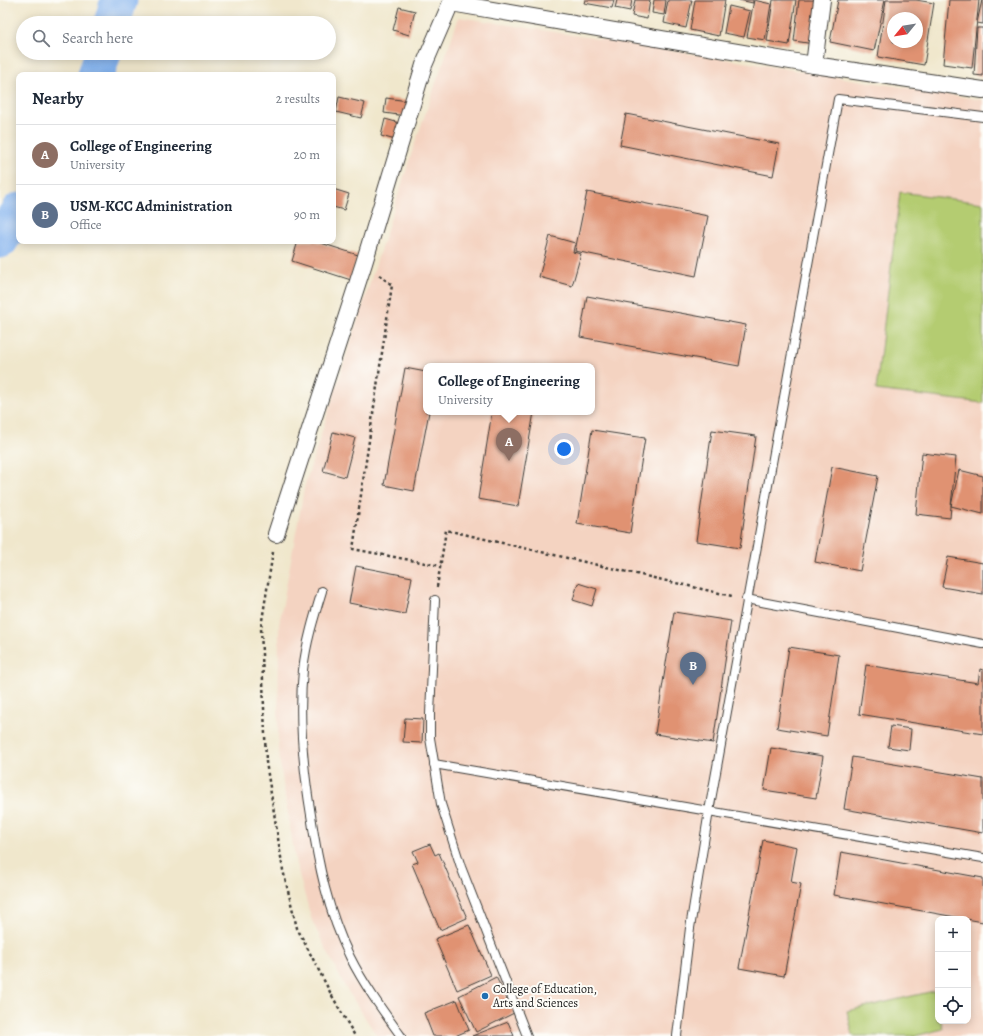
<!DOCTYPE html>
<meta charset="utf-8">
<style>
:root{--surface:#fff;--page:#f6f6f7;--text:#1f2937;--muted:#747a83;--line:#e0e1e3;--accent:#1a73e8}
body{margin:0;font-family:Alegreya,serif;background:var(--page);color:var(--text)}
.controls{position:absolute;right:12px;bottom:12px;display:grid;overflow:hidden;border-radius:8px;box-shadow:0 2px 10px #0003}
.controls button{width:36px;height:36px;display:grid;place-items:center;padding:0;border:0;border-bottom:1px solid var(--line);background:var(--surface);color:var(--text);font:20px sans-serif}
.compass{position:absolute;left:887px;top:12px;width:36px;height:36px;border-radius:50%;background:var(--surface);box-shadow:0 2px 10px #0003;rotate:240deg}
.you{position:absolute;left:564px;top:449px;width:14px;height:14px;margin:-10px;border:3px solid #fff;border-radius:50%;background:#1a73e8;box-shadow:0 0 0 6px #1a73e833}
.badge{display:grid;place-items:center;width:26px;height:26px;border-radius:50%;background:var(--accent);color:#fff;font-size:13px;font-weight:700}
.pin{position:absolute;translate:-50% -33px;filter:drop-shadow(0 1px 2px #0008)}
.pin::after{content:'';position:absolute;top:21px;width:14px;height:12px;background:inherit;clip-path:polygon(0 0,100% 0,50% 100%)}
.popup{position:absolute;left:423px;top:363px;width:172px;height:52px;box-sizing:border-box;display:grid;place-content:center;border-radius:8px;background:var(--surface);filter:drop-shadow(0 1px 3px #0005);font-size:13px;white-space:nowrap;color:var(--muted)}
.popup b{font-size:15px;color:var(--text)}
.popup::after{content:'';position:absolute;left:50%;top:100%;margin-left:-8px;border:8px solid transparent;border-top-color:var(--surface)}
.list{margin:0;padding:0;list-style:none}
h2{display:flex;justify-content:space-between;align-items:center;height:52px;margin:0;padding:0 16px;font-size:17px}
h2 small{font-size:13px;font-weight:400;color:var(--muted)}
.list li{display:grid;grid-template-columns:26px 1fr auto;gap:12px;align-items:center;box-sizing:border-box;height:60px;padding:0 16px;border-top:1px solid var(--line)}
.list b{display:block;font-size:15px;white-space:nowrap}
.list p{margin:0;font-size:13px;white-space:nowrap;color:var(--muted)}
.list em{font-size:13px;font-style:normal;color:var(--muted)}
.icon{flex:none;width:22px;height:22px;fill:none;stroke:currentColor;stroke-width:2;stroke-linecap:round;stroke-linejoin:round}
.map{position:relative;flex:none;width:983px;height:1036px;overflow:hidden}
.search{position:absolute;background:var(--surface);box-shadow:0 2px 10px #0003;left:16px;top:16px;width:320px;height:44px;display:flex;align-items:center;gap:10px;box-sizing:border-box;padding:0 14px;border-radius:22px;color:var(--muted);font-size:15px}
.panel{position:absolute;background:var(--surface);box-shadow:0 2px 10px #0003;left:16px;top:72px;width:320px;height:172px;border-radius:8px}
.map>svg:first-child{display:block}
.built{fill:#f4d3c1;fill-rule:evenodd}
.green{fill:#b4cc71;stroke:#687446}
.lines{fill:none;stroke-linecap:round;stroke-linejoin:round}
.river{stroke:#84b3ef;stroke-width:37}
.building{fill:#e09272;fill-rule:evenodd}
.lane-casing{stroke:#3c3a36;stroke-width:10}
.street-casing{stroke:#3c3a36;stroke-width:18}
.path{stroke:#3c3a36;stroke-width:2.5;stroke-dasharray:3 3;stroke-linecap:butt}
.lane{stroke:#fff;stroke-width:8}
.street{stroke:#fff;stroke-width:16}
.poi-dot{fill:#1f6fb2;stroke:#fdfcf7;stroke-width:1.5}
.labels{text-anchor:middle;stroke-width:4;stroke-linejoin:round;paint-order:stroke}
.poi-label{font-size:12px;fill:#1c1c1c;stroke:#fdfcf7;text-anchor:start}
</style>
<div class="map">
<svg width="983" height="1036" viewBox="0 0 983 1036">
<rect width="100%" height="100%" fill="#fdfcf7"/>
<filter id="ink" filterUnits="userSpaceOnUse"><feTurbulence type="fractalNoise" baseFrequency=".025" numOctaves="2"/><feDisplacementMap in="SourceGraphic" scale="8" xChannelSelector="R" yChannelSelector="G"/><feConvolveMatrix kernelMatrix="1 2 1 2 8 2 1 2 1" color-interpolation-filters="sRGB"/></filter>
<filter id="wash" filterUnits="userSpaceOnUse"><feTurbulence type="fractalNoise" baseFrequency=".012" numOctaves="4" result="noise"/><feDisplacementMap in="SourceGraphic" scale="16" xChannelSelector="R" yChannelSelector="G"/><feGaussianBlur stdDeviation="0.9" result="paint"/><feColorMatrix in="noise" values="0 0 0 0 0 0 0 0 0 0 0 0 0 0 0 0 0 1.4 0 .05"/><feComposite in="paint" operator="in"/></filter>
<g filter="url(#wash)">
<rect width="100%" height="100%" fill="#f0e7cc"/>
<path class="built" d="M459 17 983 100V1036H377L344 985 312 921 296 864 278 751 279 625 305 484 413 149ZM426 366H592V412H426ZM938 919H968V1021H938Z"/>
<g class="green">
<polygon points="900,192 983,203 983,403 876,390"/>
<polygon points="934,991 938,1009 938,1021 941,1021 943,1029 915,1036 853,1036 847,1011"/>
</g>
<g class="lines">
<g class="river">
<polyline points="112,23 119,0"/>
<polyline points="96,75 103,53"/>
<polyline points="0,240 19,211"/>
</g>
</g>
<g id="blocks">
<g class="building">
<polygon points="585,0 614,0 612,8 584,3"/>
<polygon points="617,0 632,0 630,11 615,8"/>
<polygon points="635,0 650,0 647,19 632,16"/>
<polygon points="654,0 666,0 664,15 652,13"/>
<polygon points="668,0 692,0 686,28 664,23"/>
<polygon points="695,0 725,0 719,36 690,30"/>
<polygon points="739,0 753,0 753,3"/>
<polygon points="754,0 771,4 765,40 747,37"/>
<polygon points="773,0 796,0 789,45 767,41"/>
<polygon points="799,0 820,0 814,44 794,41"/>
<polygon points="838,0 885,0 874,51 830,42"/>
<path d="M886 0H916L934 3 924 65 878 57ZM893 18H917V42H893Z"/>
<polygon points="949,0 979,0 972,68 943,64"/>
<polygon points="982,0 983,0 983,24 977,23"/>
<polygon points="729,6 750,11 744,37 724,33"/>
<polygon points="399,7 415,11 409,35 393,30"/>
<polygon points="977,28 983,28 983,76 974,75"/>
<polygon points="339,97 365,103 361,118 336,112"/>
<polygon points="386,98 408,101 406,116 384,113"/>
<polygon points="626,114 779,144 773,176 620,145"/>
<polygon points="385,119 403,124 399,141 381,136"/>
<polygon points="333,189 349,194 344,210 333,207"/>
<polygon points="587,192 708,216 696,276 575,251"/>
<polygon points="550,236 575,243 573,252 581,254 572,286 539,277"/>
<polygon points="298,241 315,241 358,255 351,280 292,261"/>
<polygon points="587,296 746,325 739,366 580,337"/>
<polygon points="405,368 426,372 426,412 429,412 414,491 384,485"/>
<polygon points="492,412 534,412 518,506 478,499"/>
<polygon points="592,430 645,438 630,533 577,524"/>
<polygon points="712,430 756,436 740,548 696,541"/>
<polygon points="333,432 355,438 345,477 323,471"/>
<polygon points="922,453 956,457 951,506 959,470 983,476 983,514 951,506 950,518 916,514"/>
<polygon points="832,467 878,476 860,571 815,562"/>
<polygon points="948,557 983,563 983,594 942,587"/>
<polygon points="356,566 412,577 405,614 349,603"/>
<polygon points="578,583 597,589 592,606 573,600"/>
<polygon points="674,612 731,621 713,743 655,734"/>
<polygon points="789,647 839,655 827,736 777,728"/>
<polygon points="866,665 978,683 980,669 983,670 983,734 859,714"/>
<polygon points="405,718 423,719 422,743 403,742"/>
<polygon points="891,726 911,729 909,750 888,747"/>
<polygon points="771,748 823,756 816,798 764,790"/>
<polygon points="852,757 983,779 983,833 844,809"/>
<polygon points="763,840 797,847 791,882 801,884 784,976 739,968"/>
<polygon points="430,844 435,855 439,853 467,918 440,930 412,864 418,862 413,851"/>
<polygon points="841,852 983,878 983,922 834,895"/>
<polygon points="469,925 491,975 457,990 435,939"/>
<polygon points="496,977 514,1013 476,1032 459,996"/>
<polygon points="457,1000 469,1030 455,1036 433,1036 424,1013"/>
<polygon points="508,1022 514,1036 472,1036"/>
</g>
</g>
</g>
<g filter="url(#ink)">
<use href="#blocks" fill-opacity="0" stroke="#3c3a36" stroke-width="1"/>
<g class="lines">
<defs>
<g id="lane">
<path d="M322 591C314 617 306 643 303 670 298 719 303 767 311 815 318 864 328 912 350 957 364 985 383 1011 401 1036"/>
<polyline points="746,599 983,644"/>
<polyline points="435,600 430,714 430,738 441,804 461,867 527,1036"/>
<polyline points="434,764 983,858"/>
<polyline points="677,1036 690,928 709,811 838,99 983,117"/>
</g>
<g id="street">
<polyline points="451,3 814,65 983,90"/>
<polyline points="814,65 822,0"/>
<polyline points="276,534 364,263 424,65 452,0"/>
</g>
</defs>
<use href="#lane" class="lane-casing"/>
<use href="#street" class="street-casing"/>
<g class="path">
<polyline points="379,275 392,285 353,549 441,566"/>
<polyline points="273,552 261,627 266,762 283,870 297,928 331,994 355,1036"/>
<polyline points="437,587 446,530 732,596"/>
</g>
<use href="#lane" class="lane"/>
<use href="#street" class="street"/>
</g>
</g>
<circle class="poi-dot" cx="485" cy="996" r="4"/>
<g class="labels">
<g class="poi-label">
<text x="493" y="993">College of Education,<tspan x="493" dy="14">Arts and Sciences</tspan></text>
</g>
</g>
</svg>
<div class="controls">
<button>+</button>
<button>−</button>
<button><svg class="icon" aria-label="locate" viewBox="0 0 24 24"><circle cx="12" cy="12" r="6"/><path d="M12 2v4M12 18v4M2 12h4M18 12h4"/></svg></button>
</div>
<svg class="compass" viewBox="-18 -18 36 36"><path d="M0-13l5 13h-10z" fill="#e53935"/><path d="M0 13l5-13h-10z" fill="#747a83"/></svg>
<div class="you"></div>
<div class="pin badge" style="left:509px;top:461px;background:#8d6e63">A</div>
<div class="popup"><b>College of Engineering</b>University</div>
<div class="pin badge" style="left:693px;top:685px;background:#5c6f8a">B</div>
<div class="search"><svg class="icon" aria-label="search" viewBox="0 0 24 24"><circle cx="10" cy="10" r="6"/><path d="M15 15l6 6"/></svg>Search here</div>
<section class="panel">
<h2>Nearby<small>2 results</small></h2>
<ul class="list">
<li><span class="badge" style="background:#8d6e63">A</span><div><b>College of Engineering</b><p>University</p></div><em>20 m</em></li>
<li><span class="badge" style="background:#5c6f8a">B</span><div><b>USM-KCC Administration</b><p>Office</p></div><em>90 m</em></li>
</ul>
</section>
</div>
